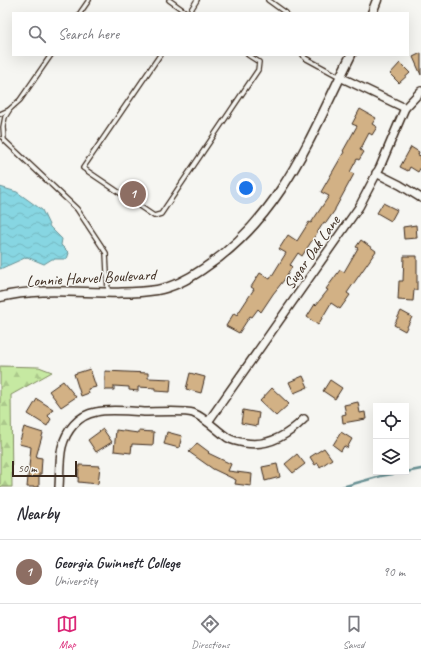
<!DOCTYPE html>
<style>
:root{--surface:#fff;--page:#f2f2f3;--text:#2b2b33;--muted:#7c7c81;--line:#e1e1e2;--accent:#db2777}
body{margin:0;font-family:Caveat,sans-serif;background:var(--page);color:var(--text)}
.controls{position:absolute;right:12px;bottom:12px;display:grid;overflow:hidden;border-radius:0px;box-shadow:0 4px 16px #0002}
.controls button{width:36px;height:36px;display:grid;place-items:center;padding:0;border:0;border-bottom:1px solid var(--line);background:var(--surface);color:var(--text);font:20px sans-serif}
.scale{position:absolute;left:12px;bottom:10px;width:65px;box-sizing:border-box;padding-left:4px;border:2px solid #3b2a1e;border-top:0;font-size:11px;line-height:14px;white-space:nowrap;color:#3b2a1e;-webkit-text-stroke:3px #f6f6f2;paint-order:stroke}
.you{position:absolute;left:246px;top:188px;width:14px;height:14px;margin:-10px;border:3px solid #fff;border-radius:50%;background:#1a73e8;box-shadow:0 0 0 6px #1a73e833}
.badge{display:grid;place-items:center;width:26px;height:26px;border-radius:50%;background:var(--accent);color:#fff;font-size:13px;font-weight:700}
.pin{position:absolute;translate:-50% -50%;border:2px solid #fff;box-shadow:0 1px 4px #0006}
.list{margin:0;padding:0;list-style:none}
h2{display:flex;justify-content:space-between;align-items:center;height:52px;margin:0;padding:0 16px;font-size:17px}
h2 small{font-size:13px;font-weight:400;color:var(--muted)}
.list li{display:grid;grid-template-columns:26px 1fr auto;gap:12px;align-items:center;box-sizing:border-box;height:64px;padding:0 16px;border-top:1px solid var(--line)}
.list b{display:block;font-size:15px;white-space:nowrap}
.list p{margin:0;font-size:13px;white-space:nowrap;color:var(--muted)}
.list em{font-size:13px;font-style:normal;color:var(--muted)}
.icon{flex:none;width:22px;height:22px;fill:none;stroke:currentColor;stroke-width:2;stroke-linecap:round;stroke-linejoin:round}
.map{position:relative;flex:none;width:421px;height:487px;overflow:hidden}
.search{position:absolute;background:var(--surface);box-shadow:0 4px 16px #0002;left:12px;right:12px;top:12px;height:44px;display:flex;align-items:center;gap:10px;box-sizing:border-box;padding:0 14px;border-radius:0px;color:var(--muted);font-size:15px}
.sheet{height:116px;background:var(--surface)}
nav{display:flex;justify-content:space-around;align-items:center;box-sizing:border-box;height:56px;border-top:1px solid var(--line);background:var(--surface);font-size:11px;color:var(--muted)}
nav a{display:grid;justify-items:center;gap:2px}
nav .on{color:var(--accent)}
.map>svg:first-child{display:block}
.forest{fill:url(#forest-firs);stroke:#808a60}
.water{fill:url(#water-waves);stroke:#699194}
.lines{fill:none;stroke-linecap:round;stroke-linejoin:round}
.stream{stroke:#699194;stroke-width:2.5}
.building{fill:#d2b185;stroke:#3b2a1e}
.service-casing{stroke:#3b2a1e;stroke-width:6}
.minor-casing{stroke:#3b2a1e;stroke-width:10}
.tertiary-casing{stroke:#3b2a1e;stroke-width:11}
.service{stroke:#f6f6f2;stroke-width:3.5}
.minor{stroke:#f6f6f2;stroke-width:7}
.tertiary{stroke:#f6f6f2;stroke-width:8}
.labels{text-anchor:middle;stroke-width:3;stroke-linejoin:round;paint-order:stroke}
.street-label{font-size:16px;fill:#3b2a1e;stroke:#f6f6f2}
</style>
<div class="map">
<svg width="421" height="487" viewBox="0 0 421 487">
<defs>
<pattern id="forest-firs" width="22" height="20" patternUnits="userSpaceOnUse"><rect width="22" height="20" fill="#c6e9a2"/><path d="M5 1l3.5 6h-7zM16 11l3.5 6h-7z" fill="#abc88b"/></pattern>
<pattern id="water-waves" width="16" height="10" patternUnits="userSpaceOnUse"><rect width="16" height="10" fill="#87d6e2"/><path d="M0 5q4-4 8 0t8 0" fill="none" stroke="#75b8c1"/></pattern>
</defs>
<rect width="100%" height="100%" fill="#f6f6f2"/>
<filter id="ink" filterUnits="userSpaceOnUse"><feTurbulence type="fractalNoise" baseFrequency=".025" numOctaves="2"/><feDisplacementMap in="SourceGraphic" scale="8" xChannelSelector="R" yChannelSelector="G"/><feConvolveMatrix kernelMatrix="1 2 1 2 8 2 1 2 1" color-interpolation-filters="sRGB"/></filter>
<g filter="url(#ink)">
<polygon class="forest" points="0,366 39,367 52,372 11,395 12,487 0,487"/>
<polygon class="water" points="0,187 17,192 42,210 50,227 62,239 61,245 69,253 67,259 52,259 44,264 27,257 0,269"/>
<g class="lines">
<g class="stream">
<polyline points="406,472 421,469"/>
<polyline points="342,487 381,476 404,472"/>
</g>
</g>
<g class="building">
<polygon points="421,53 421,75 413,57"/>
<polygon points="400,63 410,73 399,83 390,74"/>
<polygon points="360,109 376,118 372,124 377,127 372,135 369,133 360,150 364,152 359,160 357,159 350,172 354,174 335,209 335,210 326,223 324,222 302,256 298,253 290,265 292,267 284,280 273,294 261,312 258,309 252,317 250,316 239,333 226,326 234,313 237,315 254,289 251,287 260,273 270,279 286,253 279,249 288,235 297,241 309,222 311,223 329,196 321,192 344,152 343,151 357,126 352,124"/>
<polygon points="411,147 419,152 418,155 421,156 421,167 418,172 410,167 408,171 400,167"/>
<polygon points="383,203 397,210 391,221 377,213"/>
<polygon points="416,225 417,238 404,239 403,227"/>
<polygon points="361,240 376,251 347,293 350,295 340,309 331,303 318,325 307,317 315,304 316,305 328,290 326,289 340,270 344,272 358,248 356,247"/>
<polygon points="404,256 417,256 417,290 414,290 413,301 398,300 399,281 403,281"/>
<polygon points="401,311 412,317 405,331 394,325"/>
<polygon points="90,369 96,387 88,389 89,393 81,396 74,374"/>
<polygon points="105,371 148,373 148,378 171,379 170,392 155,391 155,388 138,387 138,391 129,390 129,387 114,386 114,390 105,390"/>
<polygon points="190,373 205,377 201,393 186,389"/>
<polygon points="303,376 308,387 294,393 289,382"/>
<polygon points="330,380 342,388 335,399 323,391"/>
<polygon points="63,381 76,397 61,407 49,391"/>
<polygon points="272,388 289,404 276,416 260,401"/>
<polygon points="37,399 53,409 48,416 51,419 47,426 28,414"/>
<polygon points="358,402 360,413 365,412 366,419 343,423 342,415 346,414 344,405"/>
<polygon points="243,410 259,413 257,426 241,423"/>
<polygon points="24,427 43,433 36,457 42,458 41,474 39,474 39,487 27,487 31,447 19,444"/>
<polygon points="103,429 112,442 96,452 88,440"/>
<polygon points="116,430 138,433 138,431 154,432 153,445 132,444 131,453 114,451"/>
<polygon points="167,432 182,436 179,448 164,444"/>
<polygon points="341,432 352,439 347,448 344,446 341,451 333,445"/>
<polygon points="197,443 209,452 208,453 231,464 228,471 252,474 251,486 235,484 236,480 213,469 189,452"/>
<polygon points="324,448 332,459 320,467 318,463 315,465 310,457"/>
<polygon points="297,454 305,464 293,473 285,464"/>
<polygon points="277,464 280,477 265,481 262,467"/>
<polygon points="79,465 100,466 98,484 78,482"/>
</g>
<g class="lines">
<defs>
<g id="service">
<polyline points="169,0 187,13"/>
<polyline points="268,0 286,13"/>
<polyline points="80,13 89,0"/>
<polyline points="189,13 197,0"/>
<polyline points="51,55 20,100 10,109 5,117 3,127 4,140 77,209 106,253 108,292"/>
<polyline points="160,55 83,168 154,216 161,214 258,70 259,62 248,55"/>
<polyline points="303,55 305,58 340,77"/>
<polyline points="0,114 9,110"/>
</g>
<g id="minor">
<polyline points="340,77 405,108"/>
<polyline points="376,173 400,185 421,198"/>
<polyline points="208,422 359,207 380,167 405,108 421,91"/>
<path d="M59 487C60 475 59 460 62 447 66 431 78 415 96 412 108 409 131 411 144 412 154 412 185 410 193 413 206 418 216 430 228 438 233 441 239 442 245 443 269 447 288 435 304 419"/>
</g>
<g id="tertiary">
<polyline points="372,13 377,0"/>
<path d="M0 297C51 284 105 298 157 290 174 287 190 278 203 269 282 217 311 135 351 55"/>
</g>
</defs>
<use href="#service" class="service-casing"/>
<use href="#minor" class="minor-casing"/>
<use href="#tertiary" class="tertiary-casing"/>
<use href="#service" class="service"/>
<use href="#minor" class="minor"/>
<use href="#tertiary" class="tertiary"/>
</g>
</g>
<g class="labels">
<g class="street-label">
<text transform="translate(311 252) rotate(-55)" y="6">Sugar Oak Lane</text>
<text transform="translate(91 277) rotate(-3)" y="6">Lonnie Harvel Boulevard</text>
</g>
</g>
</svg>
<div class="controls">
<button><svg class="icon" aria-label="locate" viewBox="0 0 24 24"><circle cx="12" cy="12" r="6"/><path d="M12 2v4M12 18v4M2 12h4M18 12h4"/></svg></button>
<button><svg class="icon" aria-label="layers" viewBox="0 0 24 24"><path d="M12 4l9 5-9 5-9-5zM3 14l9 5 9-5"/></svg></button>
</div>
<div class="scale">50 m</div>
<div class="you"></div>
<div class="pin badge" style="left:133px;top:194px;background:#8d6e63">1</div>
<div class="search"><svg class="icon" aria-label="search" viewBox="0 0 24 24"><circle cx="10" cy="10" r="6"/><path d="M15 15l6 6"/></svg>Search here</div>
</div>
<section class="sheet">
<h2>Nearby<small></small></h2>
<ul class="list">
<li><span class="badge" style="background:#8d6e63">1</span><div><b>Georgia Gwinnett College</b><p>University</p></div><em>90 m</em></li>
</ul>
</section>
<nav>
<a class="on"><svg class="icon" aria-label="map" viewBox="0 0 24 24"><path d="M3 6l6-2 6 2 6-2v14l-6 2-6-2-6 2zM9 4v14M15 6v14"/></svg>Map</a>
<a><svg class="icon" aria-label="directions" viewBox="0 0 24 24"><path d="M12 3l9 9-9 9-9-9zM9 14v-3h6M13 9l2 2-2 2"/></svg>Directions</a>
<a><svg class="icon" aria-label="saved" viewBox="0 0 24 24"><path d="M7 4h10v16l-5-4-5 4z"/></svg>Saved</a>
</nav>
